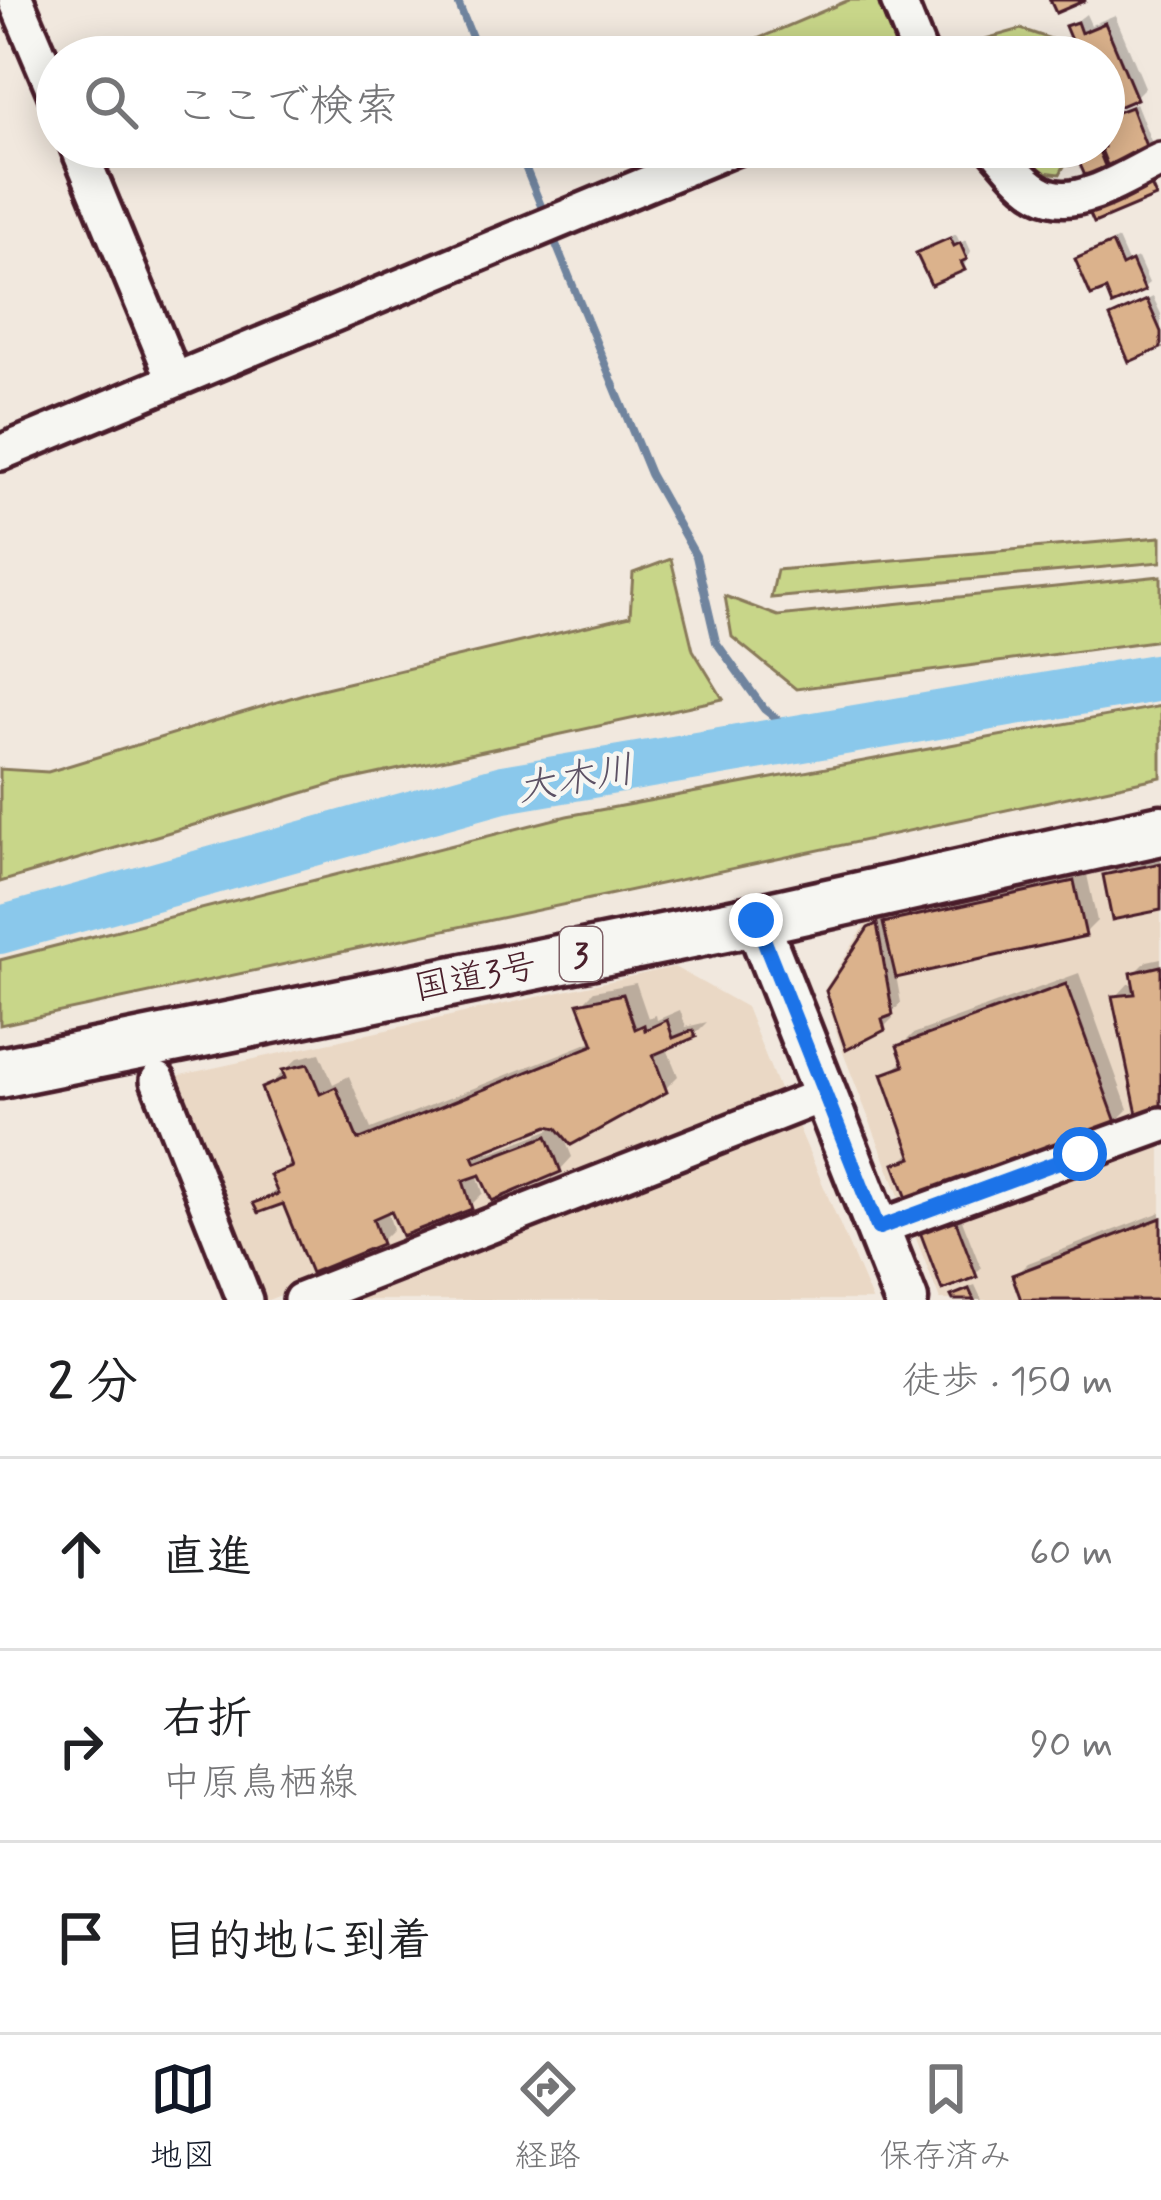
<!DOCTYPE html>
<html lang="ja">
<meta charset="utf-8">
<style>
:root{--surface:#fff;--page:#f6f6f6;--text:#202124;--muted:#757577;--line:#e0e0e0;--accent:#111827}
body{margin:0;font-family:Mynerve,"Klee One",sans-serif;background:var(--page);color:var(--text)}
.stop{position:absolute;width:36px;height:36px;margin:-27px;border:9px solid #1a73e8;border-radius:50%;background:#fff}
.stop.end{background:#1a73e8;border-color:#fff;box-shadow:0 3px 12px #0008}
.list{margin:0;padding:0;list-style:none}
h2{display:flex;justify-content:space-between;align-items:center;height:156px;margin:0;padding:0 48px;font-size:51px}
h2 small{font-size:39px;font-weight:400;color:var(--muted)}
.list li{display:grid;grid-template-columns:78px 1fr auto;gap:36px;align-items:center;box-sizing:border-box;height:192px;padding:0 48px;border-top:3px solid var(--line)}
.list b{display:block;font-size:45px;white-space:nowrap}
.list p{margin:0;font-size:39px;white-space:nowrap;color:var(--muted)}
.list em{font-size:39px;font-style:normal;color:var(--muted)}
.icon{flex:none;width:66px;height:66px;fill:none;stroke:currentColor;stroke-width:2;stroke-linecap:round;stroke-linejoin:round}
.map{position:relative;flex:none;width:1161px;height:1300px;overflow:hidden}
.search{position:absolute;background:var(--surface);box-shadow:0 6px 30px #0003;left:36px;right:36px;top:36px;height:132px;display:flex;align-items:center;gap:30px;box-sizing:border-box;padding:0 42px;border-radius:66px;color:var(--muted);font-size:45px}
.sheet{height:732px;background:var(--surface)}
nav{display:flex;justify-content:space-around;align-items:center;box-sizing:border-box;height:168px;border-top:3px solid var(--line);background:var(--surface);font-size:33px;color:var(--muted)}
nav a{display:grid;justify-items:center;gap:6px}
nav .on{color:var(--accent)}
.map>svg:first-child{display:block}
.built{fill:#ead8c5}
.green{fill:#c8d689;stroke:#897a5a;stroke-width:3}
.shadow{fill:#0003;fill-rule:evenodd}
.lines{fill:none;stroke-linecap:round;stroke-linejoin:round}
.stream{stroke:#70849e;stroke-width:8}
.river{stroke:#8ac8eb;stroke-width:48}
.building{fill:#dbb28c;stroke:#4a1f2b;stroke-width:3}
.minor-casing{stroke:#4a1f2b;stroke-width:42}
.major-casing{stroke:#4a1f2b;stroke-width:51}
.highway-casing{stroke:#4a1f2b;stroke-width:57}
.minor{stroke:#f6f6f2;stroke-width:33}
.major{stroke:#f6f6f2;stroke-width:42}
.highway{stroke:#f6f6f2;stroke-width:48}
.route{stroke:#1a73e8;stroke-width:15}
.labels{text-anchor:middle;stroke-width:9;stroke-linejoin:round;paint-order:stroke}
.shield{fill:#f6f6f2;stroke:#7e6067;stroke-width:3}
.shield-label{font-size:33px;font-weight:bold;fill:#4a1f2b}
.street-label{font-size:36px;fill:#4a1f2b;stroke:#f6f6f2}
.water-label{font-size:39px;font-style:italic;fill:#5d5265;stroke:#f6f6f2}
</style>
<div class="map">
<svg width="1161" height="1300" viewBox="0 0 1161 1300">
<rect width="100%" height="100%" fill="#f1e8de"/>
<filter id="ink" filterUnits="userSpaceOnUse"><feTurbulence type="fractalNoise" baseFrequency=".00833" numOctaves="2"/><feDisplacementMap in="SourceGraphic" scale="24" xChannelSelector="R" yChannelSelector="G"/><feConvolveMatrix kernelMatrix="1 2 1 2 8 2 1 2 1" color-interpolation-filters="sRGB"/></filter>
<g filter="url(#ink)">
<g class="built">
<polygon points="1161,860 1161,1114 903,1206 842,1050 824,990 867,922"/>
<polygon points="674,967 746,1007 782,1097 268,1300 255,1300 167,1078"/>
<polygon points="795,1119 872,1300 336,1300"/>
<polygon points="1161,1132 1161,1300 940,1300 910,1223"/>
</g>
<g class="green">
<polygon points="849,0 883,0 906,57 715,57"/>
<polygon points="1021,29 1051,39 1062,57 974,57 985,39"/>
<polygon points="1012,147 1074,147 1060,174 1036,171"/>
<polygon points="1161,537 1161,562 771,598 777,570"/>
<polygon points="671,559 693,650 723,699 340,782 0,882 0,769 48,772 313,691 630,616 633,573"/>
<polygon points="1161,576 1161,640 796,689 732,637 725,596 778,616"/>
<polygon points="1161,706 1161,777 0,1025 0,960 567,816"/>
</g>
<g class="shadow">
<polygon points="1086,14 1091,25 1115,15 1145,87 1135,97 1104,110 1104,57 1081,57 1069,27"/>
<polygon points="1136,103 1153,146 1105,169 1084,158 1105,150 1104,116"/>
<polygon points="956,234 960,243 966,240 971,251 963,268 920,253"/>
<polygon points="1118,239 1128,262 1138,258 1149,283 1143,288 1107,286 1079,260"/>
<polygon points="1153,297 1161,314 1161,345 1113,317"/>
<polygon points="1161,857 1161,907 1106,876 1116,867"/>
<polygon points="1086,870 1097,921 1084,934 896,975 901,1003 892,1013 893,1018 884,1027 848,1046 870,930 881,919 886,917 887,923 899,911"/>
<polygon points="1161,958 1161,1108 1116,997 1128,984 1136,984 1134,974 1147,961"/>
<polygon points="1079,973 1128,1109 1115,1122 898,1165 911,1152 886,1075 905,1060 900,1047 913,1034"/>
<path d="M636 983 648 1018 656 1015 657 1020 680 1010 686 1027 707 1022 694 1035 666 1046 678 1076 665 1089 562 1132 572 1157 560 1170 475 1167 483 1193 470 1206 392 1207 387 1210 393 1229 380 1242 284 1200 257 1204 279 1188 274 1176 293 1161 265 1089 298 1058 320 1053 333 1084 349 1076 371 1129 595 1040 581 1004 594 991ZM547 1123 559 1126 489 1153 487 1147Z"/>
<polygon points="957,1207 981,1268 975,1274 920,1225"/>
<polygon points="1161,1212 1161,1300 1024,1300 1015,1275 1028,1263"/>
<polygon points="975,1285 982,1300 956,1300 960,1291"/>
</g>
<g class="lines">
<g class="stream">
<polyline points="457,0 480,57"/>
<polyline points="517,147 546,218"/>
<polyline points="551,232 650,474 696,556 716,642 764,709 800,737"/>
</g>
<polyline class="river" points="0,930 503,789 1161,677"/>
</g>
<g class="building">
<polygon points="1050,0 1086,0 1056,13"/>
<polygon points="1077,22 1081,33 1105,23 1137,99 1104,113 1104,57 1078,57 1065,26"/>
<polygon points="1131,107 1149,154 1109,170 1100,147 1104,147 1104,117"/>
<polygon points="850,147 889,147 855,161"/>
<polygon points="1099,151 1107,171 1087,180 1078,160"/>
<polygon points="1147,176 1156,197 1094,223 1085,203"/>
<polygon points="950,238 954,246 960,243 967,259 961,262 965,270 931,285 916,253"/>
<polygon points="1112,243 1122,266 1132,261 1145,291 1112,305 1106,290 1091,296 1075,259"/>
<polygon points="1147,300 1161,332 1161,348 1129,362 1110,317"/>
<polygon points="1161,863 1161,910 1112,920 1103,875"/>
<polygon points="1074,881 1086,936 896,978 883,923"/>
<polygon points="877,924 893,1015 882,1019 885,1030 846,1050 826,991 868,928"/>
<polygon points="1161,966 1161,1111 1138,1119 1112,996 1135,994 1131,973"/>
<polygon points="1066,984 1117,1125 908,1201 894,1164 912,1158 882,1074 904,1066 897,1046"/>
<polygon points="623,994 635,1029 644,1025 645,1030 667,1020 673,1038 693,1030 696,1037 653,1055 667,1092 571,1145 557,1128 548,1126 473,1156 476,1163 547,1136 561,1172 492,1201 480,1175 463,1181 472,1209 402,1236 391,1211 373,1219 382,1244 311,1273 283,1204 258,1213 253,1203 278,1194 270,1175 292,1167 261,1088 285,1078 282,1070 308,1064 320,1094 336,1087 358,1140 594,1045 578,1003"/>
<polygon points="952,1211 977,1277 942,1290 917,1224"/>
<polygon points="1161,1218 1161,1300 1021,1300 1012,1275"/>
<polygon points="969,1289 974,1300 953,1300 951,1296"/>
</g>
<g class="lines">
<defs>
<g id="minor">
<polyline points="16,0 57,97"/>
<polyline points="898,0 921,57"/>
<polyline points="78,147 174,379"/>
<path d="M994 147C1010 164 1028 192 1052 197 1085 206 1132 173 1161 160"/>
<polyline points="0,453 736,147"/>
<polyline points="158,1080 245,1300"/>
<polyline points="878,1228 1161,1125"/>
<polyline points="301,1300 823,1095"/>
</g>
<polyline id="major" points="756,920 906,1300"/>
<polyline id="highway" points="0,1073 756,920 1161,830"/>
</defs>
<use href="#minor" class="minor-casing"/>
<use href="#major" class="major-casing"/>
<use href="#highway" class="highway-casing"/>
<use href="#minor" class="minor"/>
<use href="#major" class="major"/>
<use href="#highway" class="highway"/>
</g>
</g>
<g class="lines" filter="url(#ink)">
<polyline class="route" points="756,920 878,1228 1080,1154"/>
</g>
<g class="labels">
<rect class="shield" x="560" y="927" width="42" height="54" rx="9"/>
<g class="shield-label">
<text x="581" y="966">3</text>
</g>
<g class="street-label">
<text transform="translate(475 975) rotate(-11)" y="13">国道3号</text>
</g>
<g class="water-label">
<text transform="translate(575 777) rotate(-10)" y="14">大木川</text>
</g>
</g>
</svg>
<div class="stop" style="left:1080px;top:1154px"></div>
<div class="stop end" style="left:756px;top:920px"></div>
<div class="search"><svg class="icon" aria-label="search" viewBox="0 0 24 24"><circle cx="10" cy="10" r="6"/><path d="M15 15l6 6"/></svg>ここで検索</div>
</div>
<section class="sheet">
<h2>2 分<small>徒歩 · 150 m</small></h2>
<ul class="list">
<li><svg class="icon" aria-label="ahead" viewBox="0 0 24 24"><path d="M12 20V5M6 11l6-6 6 6"/></svg><div><b>直進</b></div><em>60 m</em></li>
<li><svg class="icon" aria-label="right" viewBox="0 0 24 24"><path d="M7 20v-9h11M14 6l5 5-5 5"/></svg><div><b>右折</b><p>中原鳥栖線</p></div><em>90 m</em></li>
<li><svg class="icon" aria-label="arrive" viewBox="0 0 24 24"><path d="M6 21V4h12l-3 4 3 4H6"/></svg><div><b>目的地に到着</b></div></li>
</ul>
</section>
<nav>
<a class="on"><svg class="icon" aria-label="map" viewBox="0 0 24 24"><path d="M3 6l6-2 6 2 6-2v14l-6 2-6-2-6 2zM9 4v14M15 6v14"/></svg>地図</a>
<a><svg class="icon" aria-label="directions" viewBox="0 0 24 24"><path d="M12 3l9 9-9 9-9-9zM9 14v-3h6M13 9l2 2-2 2"/></svg>経路</a>
<a><svg class="icon" aria-label="saved" viewBox="0 0 24 24"><path d="M7 4h10v16l-5-4-5 4z"/></svg>保存済み</a>
</nav>
